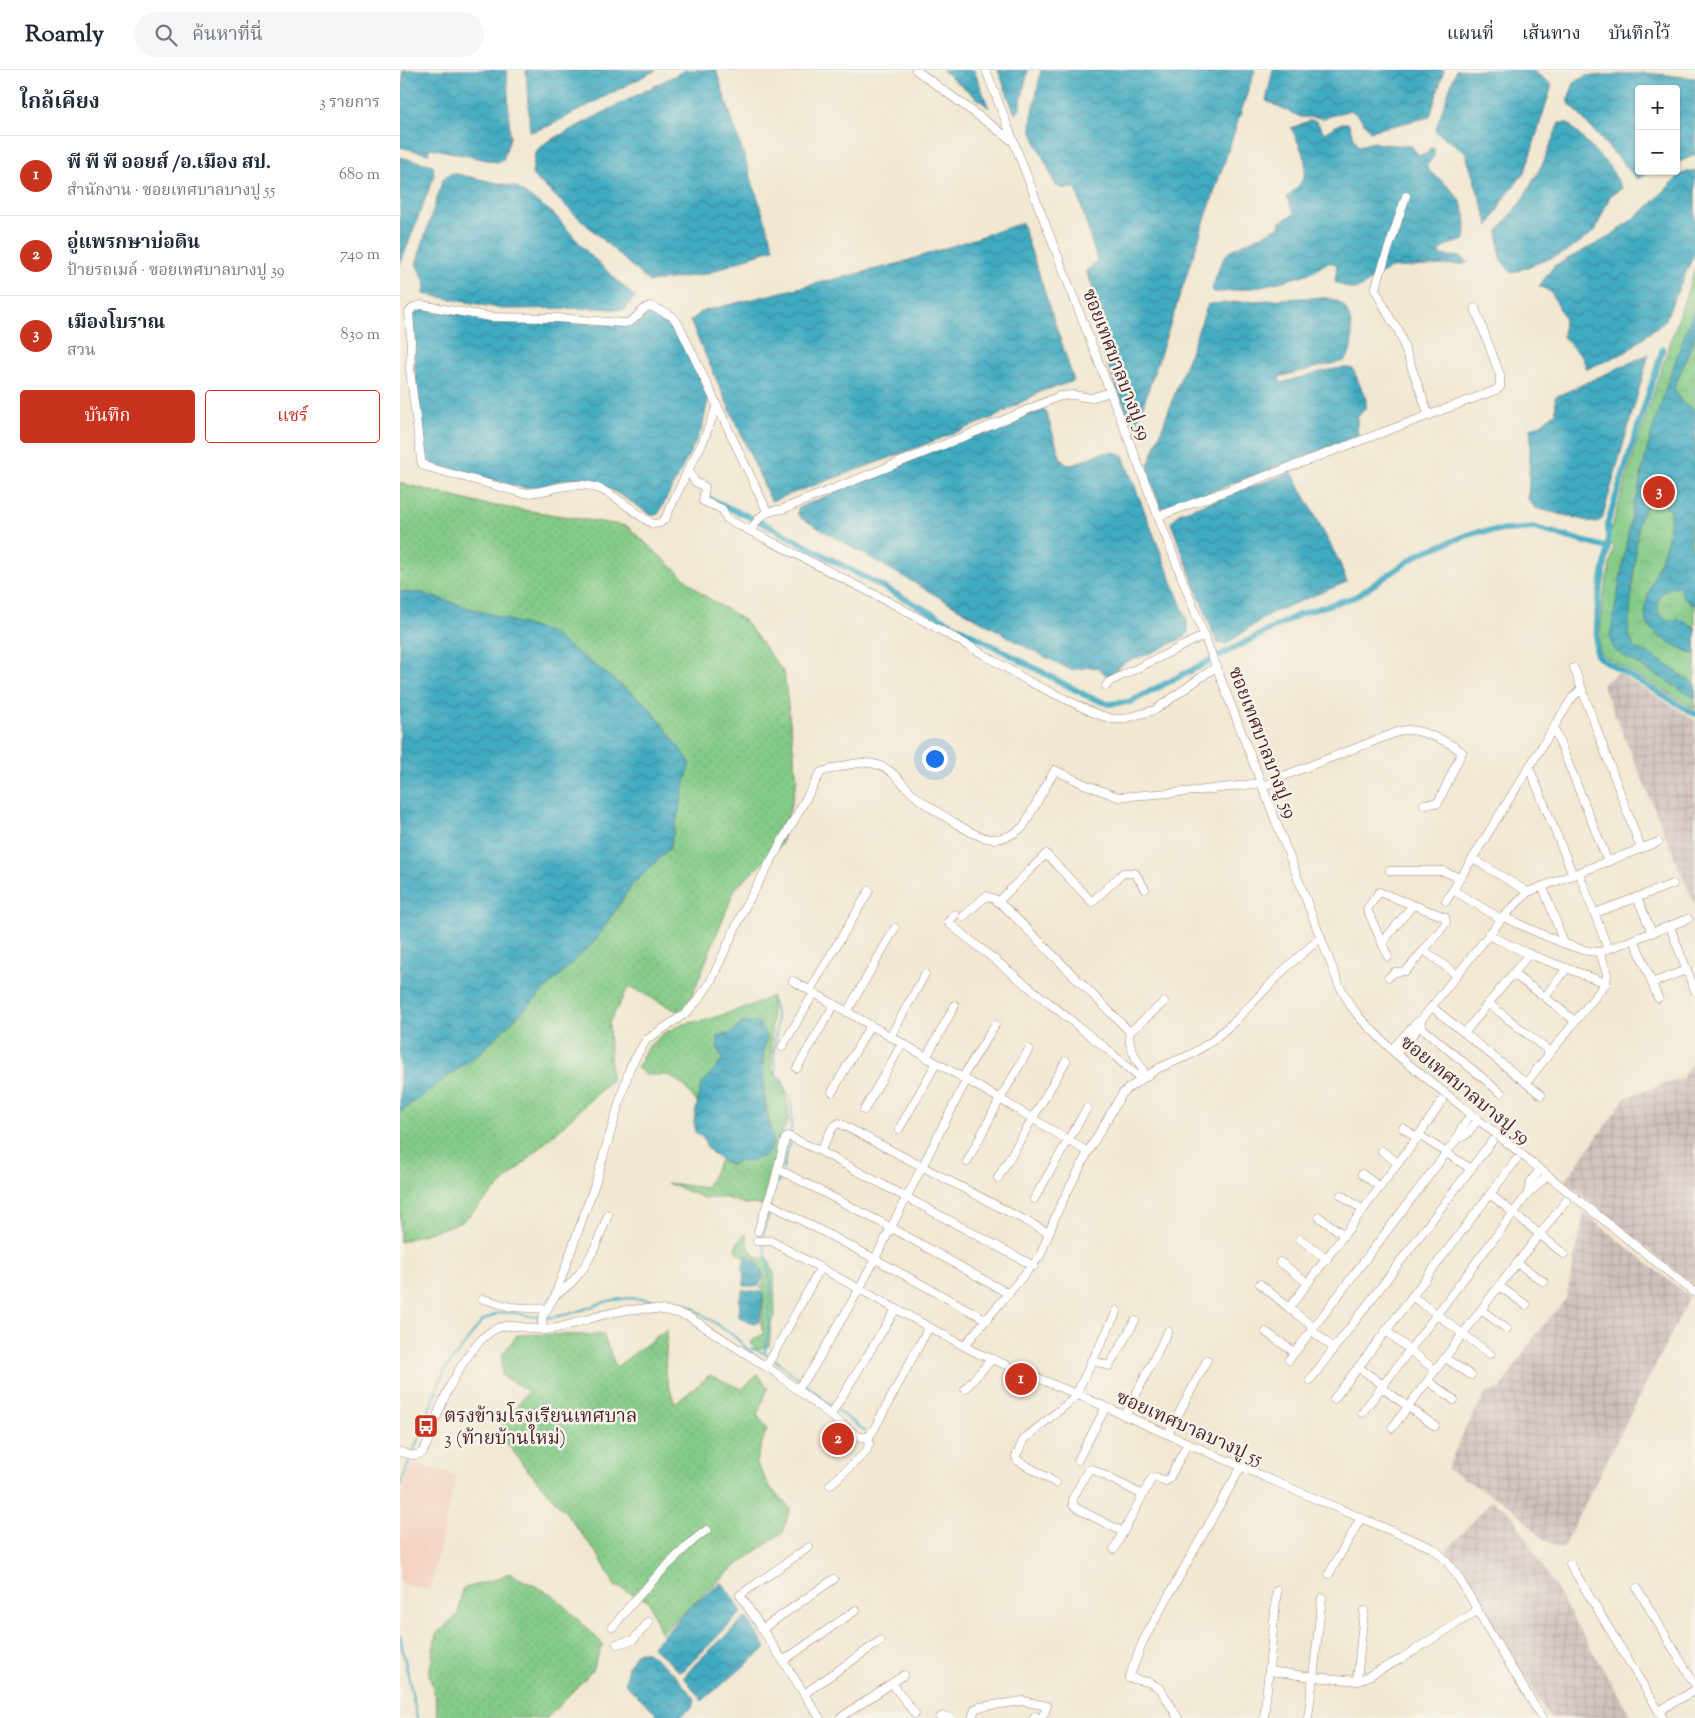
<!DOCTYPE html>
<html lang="th">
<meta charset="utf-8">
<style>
:root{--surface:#fff;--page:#f6f6f7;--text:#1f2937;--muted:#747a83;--line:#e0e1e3;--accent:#c8321e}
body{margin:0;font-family:"Sorts Mill Goudy","Noto Serif Thai",serif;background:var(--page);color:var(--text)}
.controls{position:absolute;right:15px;top:15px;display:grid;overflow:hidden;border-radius:5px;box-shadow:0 1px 4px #0004}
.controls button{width:45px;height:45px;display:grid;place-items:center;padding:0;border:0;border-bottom:1px solid var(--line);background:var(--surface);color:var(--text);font:25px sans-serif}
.you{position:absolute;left:534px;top:688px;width:18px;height:18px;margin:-12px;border:4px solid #fff;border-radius:50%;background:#1a73e8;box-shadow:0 0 0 8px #1a73e833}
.badge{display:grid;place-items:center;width:32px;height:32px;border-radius:50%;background:var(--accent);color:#fff;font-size:16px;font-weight:700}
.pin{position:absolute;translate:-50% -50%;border:2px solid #fff;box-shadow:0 1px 5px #0006}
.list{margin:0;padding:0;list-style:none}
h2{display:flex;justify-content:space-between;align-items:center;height:65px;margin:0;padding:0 20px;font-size:21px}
h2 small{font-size:16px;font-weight:400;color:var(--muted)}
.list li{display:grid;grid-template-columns:32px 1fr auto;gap:15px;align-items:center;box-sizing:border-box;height:80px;padding:0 20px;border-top:1px solid var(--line)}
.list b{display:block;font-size:19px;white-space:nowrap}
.list p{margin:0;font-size:16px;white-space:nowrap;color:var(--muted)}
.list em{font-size:16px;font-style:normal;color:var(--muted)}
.actions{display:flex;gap:10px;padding:15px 20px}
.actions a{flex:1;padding:11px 0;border:1px solid var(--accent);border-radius:5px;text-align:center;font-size:18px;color:var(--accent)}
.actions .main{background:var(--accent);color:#fff}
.icon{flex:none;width:28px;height:28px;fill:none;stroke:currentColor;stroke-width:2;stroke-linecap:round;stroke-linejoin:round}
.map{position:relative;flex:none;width:1295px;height:1648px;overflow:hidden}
header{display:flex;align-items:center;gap:30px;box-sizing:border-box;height:70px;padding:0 25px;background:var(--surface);border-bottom:1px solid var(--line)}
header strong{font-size:24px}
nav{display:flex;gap:28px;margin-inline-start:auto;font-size:18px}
.search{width:350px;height:45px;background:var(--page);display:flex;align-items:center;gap:12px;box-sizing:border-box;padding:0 18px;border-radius:28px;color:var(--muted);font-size:19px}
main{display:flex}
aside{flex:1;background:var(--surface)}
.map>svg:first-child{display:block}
.built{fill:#f4d3c1}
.industrial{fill:url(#industrial-grid)}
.grass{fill:url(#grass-dots);stroke:#667559}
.park{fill:url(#park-crowns);stroke:#667559}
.water{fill:url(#water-waves);stroke:#466476}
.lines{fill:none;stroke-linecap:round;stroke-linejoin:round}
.stream{stroke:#41aac1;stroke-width:2}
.canal{stroke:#41aac1;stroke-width:6}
.minor-casing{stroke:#9e847e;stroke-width:9}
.minor{stroke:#fff;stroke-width:8}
.labels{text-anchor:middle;stroke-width:5;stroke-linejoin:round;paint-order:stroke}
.street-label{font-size:19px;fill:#4a1f2b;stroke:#f7f3e8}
.poi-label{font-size:19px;fill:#4a1f2b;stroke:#f7f3e8;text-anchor:start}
</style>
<header>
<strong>Roamly</strong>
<div class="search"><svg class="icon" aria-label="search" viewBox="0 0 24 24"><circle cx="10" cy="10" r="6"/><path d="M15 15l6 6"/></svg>ค้นหาที่นี่</div>
<nav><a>แผนที่</a><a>เส้นทาง</a><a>บันทึกไว้</a></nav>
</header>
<main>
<aside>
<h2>ใกล้เคียง<small>3 รายการ</small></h2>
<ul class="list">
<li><span class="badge">1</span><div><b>พี พี พี ออยส์ /อ.เมือง สป.</b><p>สำนักงาน · ซอยเทศบาลบางปู 55</p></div><em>680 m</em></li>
<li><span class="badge">2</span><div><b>อู่แพรกษาบ่อดิน</b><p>ป้ายรถเมล์ · ซอยเทศบาลบางปู 39</p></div><em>740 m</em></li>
<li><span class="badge">3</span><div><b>เมืองโบราณ</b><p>สวน</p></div><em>830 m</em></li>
</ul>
<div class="actions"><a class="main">บันทึก</a><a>แชร์</a></div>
</aside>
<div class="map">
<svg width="1295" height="1648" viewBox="0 0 1295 1648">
<defs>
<pattern id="industrial-grid" width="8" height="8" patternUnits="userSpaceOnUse" patternTransform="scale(1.25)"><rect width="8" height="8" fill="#d0c0bc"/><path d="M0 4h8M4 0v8" fill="none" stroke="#b4a5a2"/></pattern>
<pattern id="grass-dots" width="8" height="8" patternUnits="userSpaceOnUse" patternTransform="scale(1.25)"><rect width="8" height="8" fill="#83cb87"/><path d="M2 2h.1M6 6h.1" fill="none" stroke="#73ae75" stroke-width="1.8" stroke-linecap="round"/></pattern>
<pattern id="park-crowns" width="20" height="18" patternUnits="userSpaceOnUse" patternTransform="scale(1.25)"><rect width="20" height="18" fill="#83cb87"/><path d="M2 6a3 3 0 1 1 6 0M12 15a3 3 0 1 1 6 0" fill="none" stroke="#73ae75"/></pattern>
<pattern id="water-waves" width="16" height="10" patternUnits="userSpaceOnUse" patternTransform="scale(1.25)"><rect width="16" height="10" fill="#41aac1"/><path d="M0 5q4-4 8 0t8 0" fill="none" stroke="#388a9d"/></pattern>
</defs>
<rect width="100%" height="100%" fill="#f7f3e8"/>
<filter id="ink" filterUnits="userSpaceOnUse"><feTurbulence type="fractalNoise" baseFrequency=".02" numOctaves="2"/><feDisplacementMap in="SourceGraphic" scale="10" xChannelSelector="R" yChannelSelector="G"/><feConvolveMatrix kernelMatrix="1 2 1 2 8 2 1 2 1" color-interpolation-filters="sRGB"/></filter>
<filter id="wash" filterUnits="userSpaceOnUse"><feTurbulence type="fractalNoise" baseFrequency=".0096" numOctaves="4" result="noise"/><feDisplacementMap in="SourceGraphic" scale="20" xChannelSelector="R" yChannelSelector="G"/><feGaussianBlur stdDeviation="1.12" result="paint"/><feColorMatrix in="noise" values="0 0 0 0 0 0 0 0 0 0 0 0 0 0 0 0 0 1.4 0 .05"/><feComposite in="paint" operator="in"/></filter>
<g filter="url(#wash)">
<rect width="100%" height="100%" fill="#f1e8d1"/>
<polygon class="built" points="12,1393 56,1405 30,1520 0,1513 0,1427"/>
<g class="industrial">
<polygon points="1218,603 1295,650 1295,836 1202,614"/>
<polygon points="1295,988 1295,1217 1165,1111 1226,1027 1282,1008"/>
<polygon points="1184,1143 1290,1227 1162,1479 1143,1470 1113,1438 1047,1399 1066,1357 1086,1323 1100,1319 1136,1264 1166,1229"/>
<polygon points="1092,1430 1111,1443 1232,1648 1150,1648 1047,1480"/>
</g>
<g class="grass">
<polygon points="0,413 78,433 227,456 302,524 345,551 384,603 397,710 381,775 335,819 284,945 229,916 209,953 211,1010 62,1152 0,1172 0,1042 77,985 195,871 232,815 270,778 151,563 21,523 0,522"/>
<path d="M372 926 371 999 383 1011 388 1037V1051L382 1062 379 1096 371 1125 362 1135 345 1134 326 1128H304L267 1113 306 1118 320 1090 331 1095 337 1092 369 1050C363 1027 359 991 367 967L331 964 318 980 323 989 301 1015 298 1034 285 1017 269 1005H246L237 998 247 978 264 963 283 954 307 950 355 934Z"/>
<polygon points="346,1164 349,1178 357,1188 368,1188 374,1201 375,1245 371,1254 369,1276 356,1280 351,1273 354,1269 364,1264 361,1254 364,1222 360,1216 365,1211 360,1196 352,1185 343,1187 335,1180 338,1171"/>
<path d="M267 1259 265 1304 275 1334 310 1305 342 1319 358 1304 368 1318 357 1345 367 1358 356 1392 369 1416 390 1439 383 1462 332 1499 261 1563 248 1530 215 1516 200 1488 165 1442 124 1396 100 1364 102 1356 128 1321 102 1306V1285L117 1265C146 1263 174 1266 203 1264L216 1297Z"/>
<polygon points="109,1503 153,1525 203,1574 191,1602 147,1648 38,1648 36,1631 29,1604 36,1564 58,1545 62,1519 93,1510"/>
</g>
<polygon class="park" points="1295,198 1295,639 1199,583 1202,533 1214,477 1208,470 1237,373"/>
<g class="water">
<polygon points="3,0 107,0 110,68 103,90 96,92 30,78 28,84 0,77"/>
<polygon points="126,0 256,0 147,57 130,62"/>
<polygon points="285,0 316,0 374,178 306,204 249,212 132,105 135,82 145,73"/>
<polygon points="542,0 574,0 589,38"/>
<polygon points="598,0 628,0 619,41 615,44"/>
<polygon points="641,0 855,0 737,354 732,356 701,278 698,261 704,248 686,201 697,191 676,118 664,119 656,116 632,63 631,55 632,47"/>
<polygon points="873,0 1044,0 1030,47 970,61 959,46 950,40 925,48 901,47 866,31"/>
<polygon points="1056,0 1132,0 1152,15 1125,102 1103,130 1089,156 1065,82 1035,61"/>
<polygon points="1246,3 1295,8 1295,85 1279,92 1276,92 1276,19 1239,19 1239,101 1252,101 1237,109 1167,31 1174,13 1185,6"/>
<path d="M911 50 917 52 924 63 941 53H948L958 76 974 72 980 74 1012 76 1018 85 1027 84 1030 78H1034V86L1027 95V99C1054 121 1070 131 1065 170L1063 171 1047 175 1038 183 1041 185 1061 187 1068 192 1064 194 991 198 958 219H951L935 212 937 195C926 188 920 200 910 203 886 211 838 223 814 222L812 219C817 206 820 189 831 180L879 157 880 152 894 144 887 127C916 104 905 86 891 58Z"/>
<polygon points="1159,53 1168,53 1209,96 1222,118 1210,126 1195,161 1166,182 1112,203 1100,189 1098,161 1123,129 1144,91"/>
<polygon points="0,87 33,95 34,106 0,195"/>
<polygon points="1295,100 1295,182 1265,250 1226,282 1187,299 1182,287 1163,267 1164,247 1151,222 1139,216 1154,196 1209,167 1246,139 1281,104"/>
<polygon points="52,103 116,117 154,144 188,183 235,227 224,240 195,238 103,239 24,224 25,212 16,194 43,109"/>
<polygon points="622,153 674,311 642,321 595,347 503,383 371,431 290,251 303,241 497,194"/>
<path d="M898 228C911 228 928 225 941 233 953 242 957 282 944 291L882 306 879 308V310L881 313 885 312C899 308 941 294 953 299L966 329V337L957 348 958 366 768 438H761L749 406 748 396 808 234Z"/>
<path d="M14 237 82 247 230 255 235 253 244 241 250 240 257 241 274 253 309 326 302 359 259 443 256 445H251C229 431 197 406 170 409 154 411 140 418 124 418L31 394 25 387 17 326 11 244Z"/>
<path d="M1295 237V266L1274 319 1282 333 1295 340V436L1290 459 1291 479 1295 485V536L1283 527 1280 518 1275 516C1259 522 1256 528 1259 544L1268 550H1284L1295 558V585C1281 578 1254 568 1247 553 1238 535 1265 484 1269 464 1270 456 1270 448 1270 440L1253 426 1239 449 1228 564 1235 578 1255 587 1295 614V628L1214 580 1210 568 1234 430 1238 425 1239 415 1250 368 1268 311Z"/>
<polygon points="1249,284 1202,449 1196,453 1135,438 1128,429 1131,358 1141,354 1156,342 1155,327"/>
<path d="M638 337 644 339 646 342 661 389 666 394 672 395C686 390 710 375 723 386L787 550 788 562 785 567 751 583 726 592 708 606 697 598 691 597 671 600 626 577 401 448 397 444 398 439 400 437Z"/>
<polygon points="892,402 939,491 947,512 871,543 826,574 817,573 771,453 779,443"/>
<polygon points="0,522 21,523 151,563 248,635 290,692 270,778 232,815 195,871 77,985 0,1042"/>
<path d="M342 952 359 953 367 967 364 977 363 993 365 1035 373 1068 371 1080 366 1085 351 1091 337 1092 331 1095C319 1089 307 1083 304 1069L295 1062 294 1050 301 1015 323 989 318 980V965L331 964Z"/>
<polygon points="350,1186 360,1196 363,1210 358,1216 344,1216 343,1196 345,1187"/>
<polygon points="343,1220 362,1222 363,1230 359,1252 353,1253 339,1248 340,1227"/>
<polygon points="322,1512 342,1542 284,1600 279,1601 252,1577 289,1538"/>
<polygon points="346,1547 366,1578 302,1631 284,1607 297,1592"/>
<polygon points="237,1582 247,1582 274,1604 295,1629 293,1637 278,1648 259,1648 251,1638 225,1614 228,1596"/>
</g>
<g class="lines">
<g class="stream">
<path d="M372 930C383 953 370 976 375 999 377 1011 387 1019 391 1030 393 1038 391 1056 391 1065"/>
<polyline points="383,1099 390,1070"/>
<polyline points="378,1113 381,1103"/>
<polyline points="364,1169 363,1163 371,1137"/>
<polyline points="364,1173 371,1215 369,1255 365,1282"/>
<polyline points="146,1248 169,1244 208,1231 227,1228 257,1230 289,1235 334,1266 348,1280 353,1279 369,1285"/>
<polyline points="373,1288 400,1310"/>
<polyline points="404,1313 433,1337"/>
<polyline points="437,1340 465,1361"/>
<polyline points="14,1380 44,1301 82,1251 96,1244 109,1242 141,1248"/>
<polyline points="0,1417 10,1390"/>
<polyline points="0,1566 17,1648"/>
</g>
<g class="canal">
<polyline points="1263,278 1208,452 1208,478 1198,531 1196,582 1198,587 1295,644"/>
<polyline points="305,427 365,454 687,626 708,634 730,632 900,544 955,527 1021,483 1076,462 1135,458 1208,478"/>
</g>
</g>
</g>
<g filter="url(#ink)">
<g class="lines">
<defs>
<g id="minor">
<polyline points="516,0 614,72"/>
<polyline points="586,0 939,915 951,936 960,948 996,984 1295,1223"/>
<polyline points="1006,126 975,219 991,250 998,259 1029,346"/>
<polyline points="287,402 302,374 317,336"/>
<path d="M367 441 279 255 272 246 250 236C239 239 237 252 224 253L156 248 91 247 21 235 14 237 9 242 11 271 10 300 21 389 22 394 27 397 122 423C140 424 157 416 175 415 206 412 228 440 253 454L260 453 265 449 287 402 290 403 295 412 305 417 303 431 322 439 327 449 497 536 583 584 628 611 694 643 712 649H723L755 640 817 596"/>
<polyline points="759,446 1096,320 1100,317 1100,305 1075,238"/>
<path d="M350 461C361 444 363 442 383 439L573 363 660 326 674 325 690 328 711 322"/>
<polyline points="1174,598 1241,779"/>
<polyline points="706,616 709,612 805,565"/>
<polyline points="1154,658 1208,792"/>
<polyline points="1129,697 1173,805"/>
<path d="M863 717 886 705 1000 661C1017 656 1049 672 1062 682L1038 733 1024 734"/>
<polyline points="1073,789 1128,822"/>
<polyline points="990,801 1043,801 1060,808"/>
<polyline points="1179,803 1208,879"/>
<polyline points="1143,817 1164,873"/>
<polyline points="1053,820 1101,849"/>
<polyline points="1237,827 1252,863"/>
<polyline points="1046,831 1172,628 1181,619"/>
<polyline points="598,832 646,784 692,832 723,803 735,803 745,819"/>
<polyline points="1013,835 982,873 967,839 979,822 1045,847 1046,853 1024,880 1057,905"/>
<polyline points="1195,843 1273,814"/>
<polyline points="555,845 548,852 550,854 708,980 741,1009"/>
<polyline points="563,847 586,826 595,829 608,840 730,962"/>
<path d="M1103 847C1125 856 1179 884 1200 882L1288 849"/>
<polyline points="1270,857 1295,921"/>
<polyline points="1088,865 1129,884 1206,913"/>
<polyline points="1234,869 1258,928"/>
<polyline points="982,873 988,887"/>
<polyline points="1113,904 1145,927 1175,951"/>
<polyline points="989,907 995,902 1006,901 1024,880"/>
<polyline points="393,911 600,1029 688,1082"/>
<polyline points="1252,913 1286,900"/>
<polyline points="410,920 469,821"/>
<polyline points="1145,927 1167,898"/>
<polyline points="1088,933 1150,982"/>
<polyline points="1032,937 1141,1025"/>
<polyline points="447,942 495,858"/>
<polyline points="1016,953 1101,1023"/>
<polyline points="1065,962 1129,884"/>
<polyline points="490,967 525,904"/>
<polyline points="382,977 414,923"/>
<polyline points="992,979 1016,953 1021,950 1103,847 1128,822 1258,772"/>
<polyline points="996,984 1020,956 1021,952"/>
<polyline points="526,988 555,935"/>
<polyline points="397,998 434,935"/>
<path d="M746 1006C740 994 726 976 730 962L764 932"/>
<polyline points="562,1008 595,955"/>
<polyline points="1126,1013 1206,913 1207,904 1200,882"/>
<polyline points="432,1022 470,956"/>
<polyline points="464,1040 502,974"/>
<polyline points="1003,1058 1017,1068"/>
<polyline points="499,1059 536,994"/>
<polyline points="1019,1065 1071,1099"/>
<polyline points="1056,1070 1066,1065 1078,1050"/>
<polyline points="420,1081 433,1057 439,1053 649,1163"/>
<polyline points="982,1081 998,1093"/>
<polyline points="567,1092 600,1029 629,979"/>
<polyline points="378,1099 492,1158 609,1224"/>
<polyline points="962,1104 980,1117"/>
<polyline points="598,1108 666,991"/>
<polyline points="1090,1124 1164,1184"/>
<polyline points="941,1125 963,1140"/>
<polyline points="1127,1125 1131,1111 1140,1100"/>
<polyline points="634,1129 687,1038"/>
<polyline points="368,1133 475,1189 587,1250"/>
<polyline points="919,1147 944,1165"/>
<polyline points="358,1161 374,1114 385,1069 388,1066 420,1081 634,1196"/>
<polyline points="900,1169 927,1189"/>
<path d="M357 1171H371L575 1282 676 1324 883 1415 1032 1478C1052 1490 1076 1538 1088 1559 1106 1589 1124 1618 1142 1648"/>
<polyline points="880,1192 908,1213"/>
<polyline points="1117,1193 1144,1212"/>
<polyline points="860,1214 889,1238"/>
<polyline points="1099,1216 1126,1235"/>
<path d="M156 1225C161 1221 167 1217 172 1212 190 1194 199 1168 208 1145"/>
<polyline points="1012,1226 1090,1284"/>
<polyline points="83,1229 111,1237 147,1239"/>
<polyline points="1081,1240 1107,1259"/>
<polyline points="913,1257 889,1238 1017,1068 1042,1031"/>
<path d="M144 1260 142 1252 143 1246 155 1226 196 1111 230 997 246 970 285 944 298 930 310 913 346 835 421 702C439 697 461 689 478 695 494 700 501 713 513 724 523 733 536 741 547 748 574 764 594 781 623 757L655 700 684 714 718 727 796 721 862 713"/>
<polyline points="911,1260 934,1278"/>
<polyline points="986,1261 1035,1300"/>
<polyline points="866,1262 894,1282"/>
<polyline points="564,1276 640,1186 658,1140 688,1082 722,1024 730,1017 759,998 792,984 812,971 836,950 886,898 921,867"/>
<polyline points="1045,1288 1071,1305"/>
<polyline points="691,1290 709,1296 735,1251"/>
<polyline points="889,1290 1056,1070 1060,1061 1071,1044"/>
<polyline points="367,1296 421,1197"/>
<polyline points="958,1297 983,1315"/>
<polyline points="910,1310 1092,1071"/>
<polyline points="1028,1311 1054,1330"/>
<polyline points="981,1317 1035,1356"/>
<polyline points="397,1319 412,1300 460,1218 566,1011"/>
<polyline points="565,1319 592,1289"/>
<polyline points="676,1324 717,1241"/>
<polyline points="934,1329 1116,1090"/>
<polyline points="962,1343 1127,1125 1147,1106"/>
<polyline points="430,1346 496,1239"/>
<polyline points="725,1346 768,1261"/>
<polyline points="992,1358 1099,1216 1166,1131"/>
<polyline points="768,1364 807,1290"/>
<path d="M0 1382C8 1384 15 1388 23 1382 28 1373 30 1363 34 1354 45 1323 60 1292 83 1268 108 1244 124 1263 152 1259 164 1257 177 1252 189 1249 223 1238 255 1234 289 1247L376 1303 457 1366C464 1368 469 1368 473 1361L529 1257"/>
<polyline points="678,1390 706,1337"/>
<polyline points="656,1413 617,1390 616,1386 624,1369 678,1325"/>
<polyline points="430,1415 466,1382 469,1374 469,1367"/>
<polyline points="723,1462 678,1439 673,1435 673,1428 688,1400 692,1399 743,1425"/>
<polyline points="409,1477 340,1525 420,1648"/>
<polyline points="714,1479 752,1408 756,1407 766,1411 769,1409 788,1373"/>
<polyline points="1170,1494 1263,1648"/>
<polyline points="929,1504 961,1448"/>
<polyline points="1237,1518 1295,1615"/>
<path d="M213 1557C233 1531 255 1507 278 1485 287 1476 296 1467 307 1460"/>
<polyline points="362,1559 434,1509"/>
<polyline points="217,1574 233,1570 249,1552"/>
<polyline points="383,1591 456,1540"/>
<polyline points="869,1601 913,1607 922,1528"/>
<polyline points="957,1611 964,1541"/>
<polyline points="492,1613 515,1644"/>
<polyline points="404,1624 480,1571"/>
<polyline points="1259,1641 1295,1620"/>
<polyline points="440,1648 504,1605"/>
<polyline points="540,1648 543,1646 551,1648"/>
<polyline points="572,1648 575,1639 579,1637 623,1631 647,1636 642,1648"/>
<polyline points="634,1648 635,1646 639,1648"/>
<polyline points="778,1648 760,1618 748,1612 729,1608 743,1571 841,1397"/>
<polyline points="864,1648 877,1521"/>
<polyline points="908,1648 913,1607 959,1611 999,1590 1078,1540"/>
</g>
</defs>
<use href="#minor" class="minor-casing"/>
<use href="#minor" class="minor"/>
</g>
</g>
<defs>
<symbol id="bus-square" viewBox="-11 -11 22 22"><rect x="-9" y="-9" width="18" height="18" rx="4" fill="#c8321e" stroke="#f7f3e8"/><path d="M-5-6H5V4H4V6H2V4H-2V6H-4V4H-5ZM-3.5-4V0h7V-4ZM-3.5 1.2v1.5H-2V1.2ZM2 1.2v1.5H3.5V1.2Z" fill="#fff"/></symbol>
</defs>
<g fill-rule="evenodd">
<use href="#bus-square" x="12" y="1342" width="28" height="28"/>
</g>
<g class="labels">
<g class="street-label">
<text transform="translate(718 294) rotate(69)" y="7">ซอยเทศบาลบางปู 59</text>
<text transform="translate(864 672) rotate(69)" y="7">ซอยเทศบาลบางปู 59</text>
<text transform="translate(1066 1019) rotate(39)" y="7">ซอยเทศบาลบางปู 59</text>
<text transform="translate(790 1357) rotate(24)" y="7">ซอยเทศบาลบางปู 55</text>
</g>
<g class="poi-label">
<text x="44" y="1352">ตรงข้ามโรงเรียนเทศบาล<tspan x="44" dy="22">3 (ท้ายบ้านใหม่)</tspan></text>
</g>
</g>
</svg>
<div class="controls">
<button>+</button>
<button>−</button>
</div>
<div class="you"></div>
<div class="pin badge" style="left:621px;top:1309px">1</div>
<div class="pin badge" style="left:438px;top:1369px">2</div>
<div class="pin badge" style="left:1259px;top:422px">3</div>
</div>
</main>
